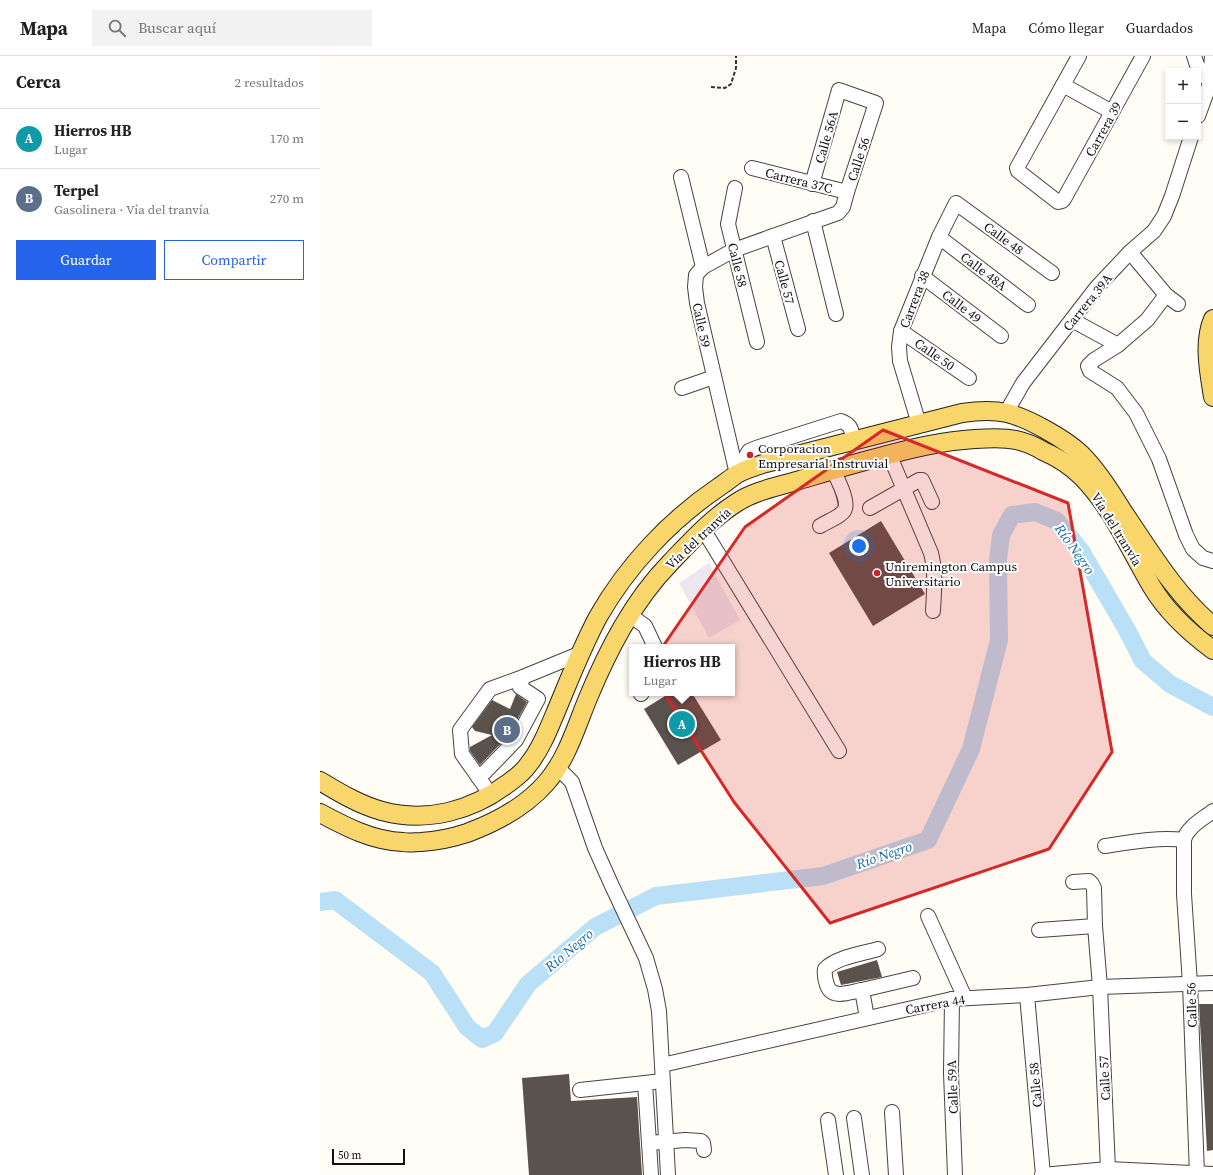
<!DOCTYPE html>
<html lang="es">
<meta charset="utf-8">
<style>
:root{--surface:#fff;--page:#f2f2f2;--text:#222;--muted:#767676;--line:#e0e0e0;--accent:#2563eb}
body{margin:0;font-family:"Source Serif 4",serif;background:var(--page);color:var(--text)}
.controls{position:absolute;right:12px;top:12px;display:grid;overflow:hidden;border-radius:0px;box-shadow:0 2px 6px #0003}
.controls button{width:36px;height:36px;display:grid;place-items:center;padding:0;border:0;border-bottom:1px solid var(--line);background:var(--surface);color:var(--text);font:20px sans-serif}
.scale{position:absolute;left:12px;bottom:10px;width:73px;box-sizing:border-box;padding-left:4px;border:2px solid #111;border-top:0;font-size:11px;line-height:14px;white-space:nowrap;color:#111;-webkit-text-stroke:3px #fff;paint-order:stroke}
.you{position:absolute;left:539px;top:490px;width:14px;height:14px;margin:-10px;border:3px solid #fff;border-radius:50%;background:#1a73e8;box-shadow:0 0 0 6px #1a73e833}
.badge{display:grid;place-items:center;width:26px;height:26px;border-radius:50%;background:var(--accent);color:#fff;font-size:13px;font-weight:700}
.pin{position:absolute;translate:-50% -50%;border:2px solid #fff;box-shadow:0 1px 4px #0006}
.popup{position:absolute;left:309px;top:588px;width:106px;height:52px;box-sizing:border-box;display:grid;place-content:center;border-radius:0px;background:var(--surface);filter:drop-shadow(0 1px 3px #0005);font-size:13px;white-space:nowrap;color:var(--muted)}
.popup b{font-size:15px;color:var(--text)}
.popup::after{content:'';position:absolute;left:50%;top:100%;margin-left:-8px;border:8px solid transparent;border-top-color:var(--surface)}
.list{margin:0;padding:0;list-style:none}
h2{display:flex;justify-content:space-between;align-items:center;height:52px;margin:0;padding:0 16px;font-size:17px}
h2 small{font-size:13px;font-weight:400;color:var(--muted)}
.list li{display:grid;grid-template-columns:26px 1fr auto;gap:12px;align-items:center;box-sizing:border-box;height:60px;padding:0 16px;border-top:1px solid var(--line)}
.list b{display:block;font-size:15px;white-space:nowrap}
.list p{margin:0;font-size:13px;white-space:nowrap;color:var(--muted)}
.list em{font-size:13px;font-style:normal;color:var(--muted)}
.actions{display:flex;gap:8px;padding:12px 16px}
.actions a{flex:1;padding:9px 0;border:1px solid var(--accent);border-radius:0px;text-align:center;font-size:14px;color:var(--accent)}
.actions .main{background:var(--accent);color:#fff}
.icon{flex:none;width:22px;height:22px;fill:none;stroke:currentColor;stroke-width:2;stroke-linecap:round;stroke-linejoin:round}
.map{position:relative;flex:none;width:893px;height:1119px;overflow:hidden}
header{display:flex;align-items:center;gap:24px;box-sizing:border-box;height:56px;padding:0 20px;background:var(--surface);border-bottom:1px solid var(--line)}
header strong{font-size:19px}
nav{display:flex;gap:22px;margin-inline-start:auto;font-size:14px}
.search{width:280px;height:36px;background:var(--page);display:flex;align-items:center;gap:10px;box-sizing:border-box;padding:0 14px;border-radius:0px;color:var(--muted);font-size:15px}
main{display:flex}
aside{flex:1;background:var(--surface)}
.map>svg:first-child{display:block}
.industrial{fill:#eee6ef}
.lines{fill:none;stroke-linecap:round;stroke-linejoin:round}
.river{stroke:#b9e0f7;stroke-width:18}
.building{fill:#5a524d}
.minor-casing{stroke:#444;stroke-width:16}
.major-casing{stroke:#222;stroke-width:20}
.path{stroke:#333;stroke-width:2;stroke-dasharray:4 2;stroke-linecap:butt}
.minor{stroke:#fff;stroke-width:14}
.major{stroke:#f9d66b;stroke-width:18}
.marked{fill:#d62828;fill-opacity:0.2;stroke:#d62828;stroke-width:3;stroke-linejoin:round}
.poi-dot{fill:#c4262e;stroke:#fff;stroke-width:1.5}
.labels{text-anchor:middle;stroke-width:4;stroke-linejoin:round;paint-order:stroke}
.street-label{font-size:13px;fill:#111;stroke:#fff}
.poi-label{font-size:13px;fill:#111;stroke:#fff;text-anchor:start}
.water-label{font-size:14px;font-style:italic;fill:#1768a6;stroke:#fff}
</style>
<header>
<strong>Mapa</strong>
<div class="search"><svg class="icon" aria-label="search" viewBox="0 0 24 24"><circle cx="10" cy="10" r="6"/><path d="M15 15l6 6"/></svg>Buscar aquí</div>
<nav><a>Mapa</a><a>Cómo llegar</a><a>Guardados</a></nav>
</header>
<main>
<aside>
<h2>Cerca<small>2 resultados</small></h2>
<ul class="list">
<li><span class="badge" style="background:#0f9aa8">A</span><div><b>Hierros HB</b><p>Lugar</p></div><em>170 m</em></li>
<li><span class="badge" style="background:#5c6f8a">B</span><div><b>Terpel</b><p>Gasolinera · Vía del tranvía</p></div><em>270 m</em></li>
</ul>
<div class="actions"><a class="main">Guardar</a><a>Compartir</a></div>
</aside>
<div class="map">
<svg width="893" height="1119" viewBox="0 0 893 1119">
<rect width="100%" height="100%" fill="#fffdf5"/>
<polygon class="industrial" points="389,507 420,564 389,582 359,527"/>
<g class="lines">
<polyline class="river" points="0,846 15,844 112,917 147,971 162,983 175,977 208,928 275,871 336,840 503,820 608,784 651,693 679,584 678,504 681,479 692,459 715,456 737,465 761,495 807,574 823,605 850,628 893,651"/>
</g>
<g class="building">
<polygon points="561,465 605,538 553,570 509,497"/>
<polygon points="350,637 372,637 401,684 358,709 324,653"/>
<polygon points="196,638 207,646 189,679 160,709 150,695 150,691 172,679 155,675 152,671 172,644 190,653"/>
<polygon points="557,904 562,921 521,929 517,916"/>
<polygon points="879,948 893,948 893,1094 887,1095"/>
<polygon points="249,1018 251,1045 317,1041 322,1119 209,1119 202,1022"/>
</g>
<g class="lines">
<defs>
<g id="minor">
<polyline points="759,0 697,112 698,115 738,146 742,145 744,143 823,0"/>
<polyline points="874,0 877,9 890,27"/>
<polyline points="743,29 792,56"/>
<polyline points="878,60 890,27 892,0"/>
<polyline points="432,112 527,136"/>
<polyline points="361,121 383,211"/>
<polyline points="415,132 408,168 437,286"/>
<polyline points="493,165 516,258"/>
<polyline points="453,180 478,273"/>
<polyline points="619,181 708,249"/>
<polyline points="810,196 846,239 858,248"/>
<polyline points="602,220 681,280"/>
<polyline points="846,239 827,264 798,289 774,304 768,310 770,315 797,332 816,357 839,403 866,479 873,493 883,502 893,505"/>
<polyline points="752,264 798,289"/>
<polyline points="581,275 649,322"/>
<polyline points="362,332 394,321"/>
<polyline points="686,357 703,327 777,231 810,196 834,175 844,160 852,140 871,81"/>
<polyline points="599,368 580,305 579,291 581,275 619,181 636,147 732,217"/>
<path d="M569 398 611 497C616 516 614 535 613 555"/>
<path d="M430 413 426 400 429 395 436 392 521 365C532 369 531 374 534 384"/>
<polyline points="417,418 377,247 375,231 376,219 383,211 414,194 518,157 523,151 527,136 556,47 519,34 492,128"/>
<polyline points="550,452 599,424 602,424 612,446"/>
<path d="M500 470C506 466 520 461 524 455 530 447 517 422 513 414"/>
<polyline points="383,473 519,695"/>
<polyline points="310,559 325,570 335,591"/>
<polyline points="321,638 322,637"/>
<polyline points="237,711 252,726 275,792 292,830 326,902 335,933 339,955 348,1119"/>
<polyline points="158,721 165,716 196,684 218,643 200,631 203,621"/>
<polyline points="170,740 166,732 142,698 140,674 170,633 203,621 259,598"/>
<path d="M785 790C811 786 838 781 864 784"/>
<polyline points="753,826 769,825 772,828 774,832 775,870 780,931 788,1113"/>
<polyline points="608,860 645,942"/>
<polyline points="719,874 775,870"/>
<polyline points="542,934 593,922"/>
<polyline points="707,939 723,1119"/>
<polyline points="632,943 631,1017 635,1119"/>
<path d="M547 962 542 934C530 936 512 944 507 929 505 923 504 919 505 913 517 901 541 898 558 893"/>
<polyline points="342,1009 632,943 707,939 780,931 893,927"/>
<polyline points="342,1025 325,1027 329,1087 365,1084 381,1085 383,1087 384,1094"/>
<polyline points="260,1034 325,1027"/>
<polyline points="572,1056 576,1119"/>
<polyline points="534,1062 542,1119"/>
<polyline points="508,1064 516,1119"/>
<polyline points="329,1087 331,1119"/>
<polyline points="722,1119 788,1113 893,1118"/>
<path d="M877 1119 870 928 864 838V784C867 771 883 763 893 755"/>
</g>
<g id="major">
<path d="M893 263C883 286 889 316 893 341"/>
<path d="M0 725C20 737 40 749 62 755 106 767 152 755 187 728 194 723 203 717 208 709 221 693 229 672 237 653 250 622 262 591 278 561 307 510 350 464 399 431 405 427 411 422 417 418 426 413 436 410 446 407L642 357C656 355 673 354 687 357 708 362 745 383 761 398 777 414 790 434 802 454 830 495 855 538 893 570"/>
<path d="M0 757C26 771 53 785 83 786 89 787 95 786 101 786 117 785 132 782 147 777 177 766 205 751 226 727 247 703 256 671 268 642 288 594 313 545 350 507 370 486 391 463 416 447 434 435 456 431 476 425 503 417 529 409 556 402 589 393 621 385 655 383 668 382 683 381 696 384 705 386 715 390 723 395 737 401 751 410 762 421 793 453 810 494 832 531 847 556 870 577 893 594"/>
</g>
</defs>
<use href="#minor" class="minor-casing"/>
<use href="#major" class="major-casing"/>
<polyline class="path" points="391,31 405,32 411,28 416,12 416,0"/>
<use href="#minor" class="minor"/>
<use href="#major" class="major"/>
</g>
<path class="marked" d="M563 374 748 447 792 696 729 793 510 867 414 746 328 612 425 471Z"/>
<g class="poi-dot">
<circle cx="430" cy="399" r="4"/>
<circle cx="557" cy="517" r="4"/>
</g>
<g class="labels">
<g class="street-label">
<text transform="translate(783 73) rotate(-61)" y="5">Carrera 39</text>
<text transform="translate(506 81) rotate(-74)" y="5">Calle 56A</text>
<text transform="translate(538 103) rotate(-72)" y="5">Calle 56</text>
<text transform="translate(479 124) rotate(14)" y="5">Carrera 37C</text>
<text transform="translate(684 182) rotate(36)" y="5">Calle 48</text>
<text transform="translate(418 209) rotate(76)" y="5">Calle 58</text>
<text transform="translate(664 215) rotate(37)" y="5">Calle 48A</text>
<text transform="translate(465 226) rotate(75)" y="5">Calle 57</text>
<text transform="translate(594 243) rotate(-69)" y="5">Carrera 38</text>
<text transform="translate(767 246) rotate(-51)" y="5">Carrera 39A</text>
<text transform="translate(642 250) rotate(37)" y="5">Calle 49</text>
<text transform="translate(382 269) rotate(78)" y="5">Calle 59</text>
<text transform="translate(615 298) rotate(35)" y="5">Calle 50</text>
<text transform="translate(797 473) rotate(58)" y="5">Vía del tranvía</text>
<text transform="translate(378 482) rotate(-43)" y="5">Vía del tranvía</text>
<text transform="translate(615 948) rotate(-10)" y="5">Carrera 44</text>
<text transform="translate(871 949) rotate(-92)" y="5">Calle 56</text>
<text transform="translate(784 1022) rotate(-93)" y="5">Calle 57</text>
<text transform="translate(715 1029) rotate(-95)" y="5">Calle 58</text>
<text transform="translate(632 1031) rotate(-92)" y="5">Calle 59A</text>
</g>
<g class="poi-label">
<text x="438" y="397">Corporacion<tspan x="438" dy="15">Empresarial Instruvial</tspan></text>
<text x="565" y="515">Uniremington Campus<tspan x="565" dy="15">Universitario</tspan></text>
</g>
<g class="water-label">
<text transform="translate(755 493) rotate(55)" y="5">Río Negro</text>
<text transform="translate(564 799) rotate(-19)" y="5">Río Negro</text>
<text transform="translate(249 894) rotate(-40)" y="5">Río Negro</text>
</g>
</g>
</svg>
<div class="controls">
<button>+</button>
<button>−</button>
</div>
<div class="scale">50 m</div>
<div class="you"></div>
<div class="pin badge" style="left:362px;top:668px;background:#0f9aa8">A</div>
<div class="popup"><b>Hierros HB</b>Lugar</div>
<div class="pin badge" style="left:187px;top:674px;background:#5c6f8a">B</div>
</div>
</main>
